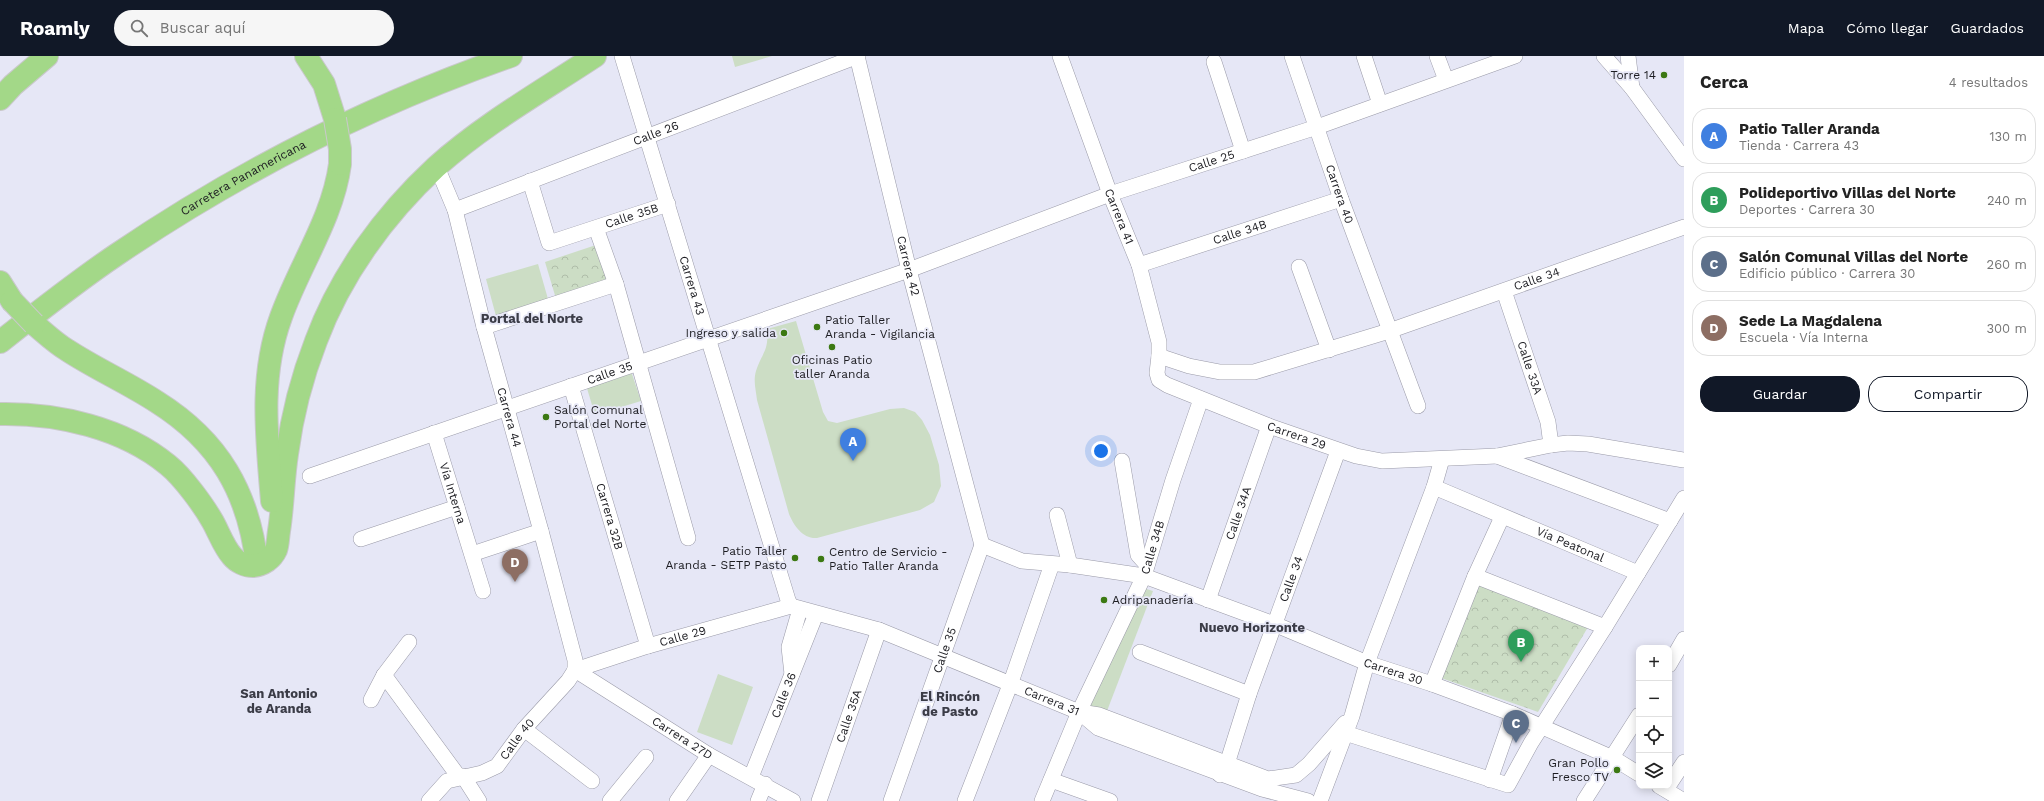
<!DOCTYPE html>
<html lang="es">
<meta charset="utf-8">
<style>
:root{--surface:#fff;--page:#f6f6f6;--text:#222;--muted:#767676;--line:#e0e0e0;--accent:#111827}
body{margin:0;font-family:"Work Sans",sans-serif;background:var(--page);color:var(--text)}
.controls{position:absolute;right:12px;bottom:12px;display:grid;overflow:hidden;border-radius:8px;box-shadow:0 2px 10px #0003}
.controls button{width:36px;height:36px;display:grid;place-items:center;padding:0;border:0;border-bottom:1px solid var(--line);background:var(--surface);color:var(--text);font:20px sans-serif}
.you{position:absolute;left:1101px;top:395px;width:14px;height:14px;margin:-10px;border:3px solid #fff;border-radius:50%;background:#1a73e8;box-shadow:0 0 0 6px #1a73e833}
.badge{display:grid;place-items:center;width:26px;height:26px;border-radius:50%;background:var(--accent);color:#fff;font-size:13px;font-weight:700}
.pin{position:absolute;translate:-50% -33px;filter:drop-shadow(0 1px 2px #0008)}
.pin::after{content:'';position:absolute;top:21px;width:14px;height:12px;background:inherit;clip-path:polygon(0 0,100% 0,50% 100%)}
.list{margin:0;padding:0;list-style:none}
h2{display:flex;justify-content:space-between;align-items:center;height:52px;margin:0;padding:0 16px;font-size:17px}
h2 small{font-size:13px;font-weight:400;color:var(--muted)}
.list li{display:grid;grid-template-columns:26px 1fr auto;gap:12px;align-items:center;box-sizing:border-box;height:56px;margin:0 8px 8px;padding:0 8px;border:1px solid var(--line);border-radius:16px}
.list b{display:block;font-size:15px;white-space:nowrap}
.list p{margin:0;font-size:13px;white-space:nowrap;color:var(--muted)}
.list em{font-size:13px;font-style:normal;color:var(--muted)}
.actions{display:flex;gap:8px;padding:12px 16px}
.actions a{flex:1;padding:9px 0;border:1px solid var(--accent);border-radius:16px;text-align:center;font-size:14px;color:var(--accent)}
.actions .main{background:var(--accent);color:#fff}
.icon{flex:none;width:22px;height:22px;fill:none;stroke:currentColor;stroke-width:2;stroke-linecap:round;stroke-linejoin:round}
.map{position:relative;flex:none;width:1684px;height:745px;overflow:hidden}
header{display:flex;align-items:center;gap:24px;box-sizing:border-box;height:56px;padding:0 20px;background:var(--accent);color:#fff}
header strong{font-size:19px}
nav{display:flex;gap:22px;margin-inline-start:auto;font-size:14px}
.search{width:280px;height:36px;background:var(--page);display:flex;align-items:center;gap:10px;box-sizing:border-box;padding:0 14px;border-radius:22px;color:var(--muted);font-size:15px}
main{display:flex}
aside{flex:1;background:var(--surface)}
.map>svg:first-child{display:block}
.green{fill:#ccddc5}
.park{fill:url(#park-crowns)}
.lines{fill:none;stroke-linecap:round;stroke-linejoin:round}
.minor-casing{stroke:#9a9aa8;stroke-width:16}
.trunk-casing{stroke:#c9c9ca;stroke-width:24}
.minor{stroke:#fff;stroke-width:15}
.trunk{stroke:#a3d888;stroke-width:22}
.trunk-bridge-casing{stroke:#c9c9ca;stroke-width:24;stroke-linecap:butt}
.trunk-bridge{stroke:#a3d888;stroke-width:22}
.poi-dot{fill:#3c7913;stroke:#e6e7f6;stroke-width:1.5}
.labels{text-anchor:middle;stroke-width:3.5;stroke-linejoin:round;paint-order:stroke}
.poi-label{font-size:12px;fill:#1d1d22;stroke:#e6e7f6;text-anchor:end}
.street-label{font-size:12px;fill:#1d1d22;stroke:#e6e7f6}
.neighbourhood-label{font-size:13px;font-weight:bold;fill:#3b3c47;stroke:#e6e7f6}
</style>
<header>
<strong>Roamly</strong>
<div class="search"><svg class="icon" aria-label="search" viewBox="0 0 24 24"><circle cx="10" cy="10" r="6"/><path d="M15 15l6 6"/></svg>Buscar aquí</div>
<nav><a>Mapa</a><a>Cómo llegar</a><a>Guardados</a></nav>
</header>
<main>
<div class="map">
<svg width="1684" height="745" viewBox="0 0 1684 745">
<defs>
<pattern id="park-crowns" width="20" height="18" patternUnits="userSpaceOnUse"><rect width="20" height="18" fill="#ccddc5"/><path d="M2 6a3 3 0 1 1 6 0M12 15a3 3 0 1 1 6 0" fill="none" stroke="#afbda9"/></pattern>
</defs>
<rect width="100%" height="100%" fill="#e6e7f6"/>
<g class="green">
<polygon points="732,0 772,0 735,11"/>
<polygon points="538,208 548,243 496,260 486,223"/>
<path d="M796 265 823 356 828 365 837 367 890 353 904 352 915 356 922 364 930 379 939 409 941 430 934 446 920 454 817 482C803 483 794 470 789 458L757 344C756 334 753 325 756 315 762 296 769 296 767 273Z"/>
<polygon points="631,315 641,345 595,359 586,329"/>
<polygon points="1143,532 1153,535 1107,655 1088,649"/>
<polygon points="718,618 753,631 732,689 697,676"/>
</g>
<g class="park">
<polygon points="599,188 613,227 557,246 545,206"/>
<polygon points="1477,526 1588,571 1538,656 1441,622"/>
</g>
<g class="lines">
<defs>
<g id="minor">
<path id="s1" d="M622 0 788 544 791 550"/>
<path id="s2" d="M857 0 909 214 982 489"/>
<path id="s3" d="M1060 0 1110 138 1139 209 1159 286V300L1157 317 1159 324 1167 329 1269 370 1356 400 1382 405 1497 400 1551 389 1568 387 1588 388 1684 404"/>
<path id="s4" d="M1292 0 1341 143 1418 350"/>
<polyline points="1364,0 1380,48"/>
<polyline points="1437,0 1446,24"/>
<polyline points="1604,0 1632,32 1684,103"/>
<polyline points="1628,0 1632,32"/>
<polyline points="1214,6 1243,95"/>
<path id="s5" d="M437 111 455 154 484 271 541 475 575 604V614"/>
<path id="s6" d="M530 125 549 187 668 148"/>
<path id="s7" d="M455 154 858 0"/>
<polyline points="596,172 616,228 688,482"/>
<path id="s8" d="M1139 209 1341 143"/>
<polyline points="1299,211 1329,294"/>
<path id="s9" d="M1504 235 1548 366 1551 389"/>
<polyline points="484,271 616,228"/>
<path id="s10" d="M1159 300 1189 310 1220 316H1254L1389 275 1684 171"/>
<path id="s11" d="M571 330 648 590"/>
<path id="s12" d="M434 377 483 535"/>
<polyline points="1497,400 1670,465"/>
<polyline points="1122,405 1138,499 1147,509"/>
<path id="s13" d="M310 420 909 214 1110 138 1317 71 1515 0"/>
<path id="s14" d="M1434 431 1638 517"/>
<polyline points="1057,459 1070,509"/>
<polyline points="361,483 457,451"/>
<path id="s15" d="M982 489 1022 505 1070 509 1144 520 1274 568 1367 607 1432 628 1513 658 1613 702 1639 718"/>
<polyline points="472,498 541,475"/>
<polyline points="1475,520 1605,571"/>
<path id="s16" d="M1208 544 1269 370"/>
<path id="s17" d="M791 550 879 574 1079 656 1098 672 1262 733 1308 745"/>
<polyline points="1140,596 1249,638"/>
<polyline points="1669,609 1684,583"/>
<path id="s18" d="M575 614 709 699 793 745"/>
<path id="s19" d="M575 614 648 590 791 550"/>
<polyline points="792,618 789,591 800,553"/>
<polyline points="384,619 459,721"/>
<polyline points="1432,628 1475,520 1502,461"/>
<polyline points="371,644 384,619 409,586"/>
<polyline points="1080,656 1099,659 1268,723 1296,719 1309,708 1345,667"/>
<polyline points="524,673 592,725"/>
<polyline points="1345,677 1508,729 1531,687 1605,571 1684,442"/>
<path id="s20" d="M1220 719 1227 708 1249 638 1338 395"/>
<polyline points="463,720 479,745"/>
<path id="s21" d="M751 721 816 558"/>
<polyline points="1051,724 1110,745"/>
<polyline points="1490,724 1513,658"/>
<polyline points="1669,729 1684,706"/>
<polyline points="1659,730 1684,745"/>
<path id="s22" d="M429 745 447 725 482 717 497 710 524 673 568 625 575 614"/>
<polyline points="610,745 646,701"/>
<polyline points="677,745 709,699"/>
<polyline points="758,745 765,728"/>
<path id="s23" d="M819 745 879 574"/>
<path id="s24" d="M891 745 982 489"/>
<polyline points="965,745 1010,629 1052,508"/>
<path id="s25" d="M1042 745 1079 656 1144 520 1173 424 1201 343"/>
<polyline points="1320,745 1352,660 1367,607 1434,431 1442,403"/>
<polyline points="1584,745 1639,659"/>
</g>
<g id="trunk">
<polyline points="306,0 324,28 335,63"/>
<polyline points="0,43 13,29 47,0"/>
<polyline points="0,226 12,245"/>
<path d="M34 268C45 277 55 287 67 294 96 313 128 327 157 346 219 385 249 437 257 509"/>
<path id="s26" d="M0 286C38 256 76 226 116 199 238 116 371 49 511 0"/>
<path d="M0 358C58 357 123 372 168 409 183 421 204 450 213 466 219 477 224 491 232 500 237 506 245 510 253 510 263 509 272 503 276 494 278 489 278 481 279 475 283 450 283 424 287 398 292 360 302 321 316 285 340 220 384 159 436 111 484 68 542 35 595 0"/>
<path d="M272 445C267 383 259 321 281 261 299 210 333 162 340 108"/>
</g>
</defs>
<use href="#minor" class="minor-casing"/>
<use href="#trunk" class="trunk-casing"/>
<use href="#minor" class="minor"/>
<use href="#trunk" class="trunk"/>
<defs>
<g id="trunk-bridge">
<polyline points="335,63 340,93 340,108"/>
<polyline points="12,245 34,268"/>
</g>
</defs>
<use href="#trunk-bridge" class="trunk-bridge-casing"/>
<use href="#trunk-bridge" class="trunk-bridge"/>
</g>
<g class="poi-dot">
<circle cx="1664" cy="19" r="4"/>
<circle cx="817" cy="271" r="4"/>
<circle cx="784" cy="277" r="4"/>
<circle cx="832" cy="291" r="4"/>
<circle cx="546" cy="361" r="4"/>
<circle cx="795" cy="502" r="4"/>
<circle cx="821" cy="503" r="4"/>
<circle cx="1104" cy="544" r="4"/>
<circle cx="1617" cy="714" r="4"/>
</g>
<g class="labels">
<g class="poi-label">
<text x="1656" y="23">Torre 14</text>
<text x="825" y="268" text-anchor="start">Patio Taller<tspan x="825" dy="14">Aranda - Vigilancia</tspan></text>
<text x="776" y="281">Ingreso y salida</text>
<text x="832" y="308" text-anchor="middle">Oficinas Patio<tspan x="832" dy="14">taller Aranda</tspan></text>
<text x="554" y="358" text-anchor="start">Salón Comunal<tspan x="554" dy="14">Portal del Norte</tspan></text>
<text x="787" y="499">Patio Taller<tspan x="787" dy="14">Aranda - SETP Pasto</tspan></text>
<text x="829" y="500" text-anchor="start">Centro de Servicio -<tspan x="829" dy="14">Patio Taller Aranda</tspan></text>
<text x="1112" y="548" text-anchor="start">Adripanadería</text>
<text x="1609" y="711">Gran Pollo<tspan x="1609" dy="14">Fresco TV</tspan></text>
</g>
<g class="street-label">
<text dy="4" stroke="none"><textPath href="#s7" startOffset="215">Calle 26</textPath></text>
<text dy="4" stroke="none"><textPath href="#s13" startOffset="955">Calle 25</textPath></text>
<text dy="4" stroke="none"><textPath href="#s26" startOffset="294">Carretera Panamericana</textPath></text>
<text dy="4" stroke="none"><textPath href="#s4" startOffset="146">Carrera 40</textPath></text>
<text dy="4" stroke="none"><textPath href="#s6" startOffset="152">Calle 35B</textPath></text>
<text dy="4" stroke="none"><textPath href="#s3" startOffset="171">Carrera 41</textPath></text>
<text dy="4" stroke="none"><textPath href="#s8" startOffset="106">Calle 34B</textPath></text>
<text dy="4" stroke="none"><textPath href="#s2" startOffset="216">Carrera 42</textPath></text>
<text dy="4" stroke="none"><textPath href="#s10" startOffset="395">Calle 34</textPath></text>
<text dy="4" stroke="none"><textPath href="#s1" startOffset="240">Carrera 43</textPath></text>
<text dy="4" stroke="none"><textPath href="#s9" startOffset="81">Calle 33A</textPath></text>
<text dy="4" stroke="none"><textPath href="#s13" startOffset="317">Calle 35</textPath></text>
<text dy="4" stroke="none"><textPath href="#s5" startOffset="261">Carrera 44</textPath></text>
<text dy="4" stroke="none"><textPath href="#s3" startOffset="490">Carrera 29</textPath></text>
<text dy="4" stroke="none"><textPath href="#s12" startOffset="63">Vía Interna</textPath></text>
<text dy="4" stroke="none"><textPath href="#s16" startOffset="92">Calle 34A</textPath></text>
<text dy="4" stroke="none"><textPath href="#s11" startOffset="136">Carrera 32B</textPath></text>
<text dy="4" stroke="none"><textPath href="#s14" startOffset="148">Vía Peatonal</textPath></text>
<text dy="4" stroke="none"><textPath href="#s25" startOffset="277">Calle 34B</textPath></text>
<text dy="4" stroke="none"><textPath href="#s20" startOffset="209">Calle 34</textPath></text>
<text dy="4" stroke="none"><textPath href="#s19" startOffset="113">Calle 29</textPath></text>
<text dy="4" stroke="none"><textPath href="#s24" startOffset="160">Calle 35</textPath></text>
<text dy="4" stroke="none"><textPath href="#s15" startOffset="433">Carrera 30</textPath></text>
<text dy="4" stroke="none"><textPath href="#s21" startOffset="88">Calle 36</textPath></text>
<text dy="4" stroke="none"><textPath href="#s17" startOffset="278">Carrera 31</textPath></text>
<text dy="4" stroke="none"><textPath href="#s23" startOffset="90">Calle 35A</textPath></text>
<text dy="4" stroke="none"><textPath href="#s18" startOffset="127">Carrera 27D</textPath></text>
<text dy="4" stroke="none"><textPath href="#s22" startOffset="113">Calle 40</textPath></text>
</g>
<g class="neighbourhood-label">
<text x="532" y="267">Portal del Norte</text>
<text x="1252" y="576">Nuevo Horizonte</text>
<text x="279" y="642">San Antonio<tspan x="279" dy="15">de Aranda</tspan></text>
<text x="950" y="645">El Rincón<tspan x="950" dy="15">de Pasto</tspan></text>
</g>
</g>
</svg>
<div class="controls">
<button>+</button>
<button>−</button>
<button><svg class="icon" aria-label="locate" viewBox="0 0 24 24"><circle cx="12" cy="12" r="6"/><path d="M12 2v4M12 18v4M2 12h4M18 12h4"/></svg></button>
<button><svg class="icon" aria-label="layers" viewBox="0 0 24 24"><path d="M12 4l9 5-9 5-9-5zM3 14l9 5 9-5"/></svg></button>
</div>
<div class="you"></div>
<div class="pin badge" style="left:853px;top:405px;background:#3f7fe0">A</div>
<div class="pin badge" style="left:1521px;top:606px;background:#2e9e5b">B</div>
<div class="pin badge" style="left:1516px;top:687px;background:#5c6f8a">C</div>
<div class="pin badge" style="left:515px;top:526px;background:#8d6e63">D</div>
</div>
<aside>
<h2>Cerca<small>4 resultados</small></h2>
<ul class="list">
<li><span class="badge" style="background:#3f7fe0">A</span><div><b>Patio Taller Aranda</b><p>Tienda · Carrera 43</p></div><em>130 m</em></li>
<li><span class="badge" style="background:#2e9e5b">B</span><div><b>Polideportivo Villas del Norte</b><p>Deportes · Carrera 30</p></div><em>240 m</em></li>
<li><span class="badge" style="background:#5c6f8a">C</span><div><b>Salón Comunal Villas del Norte</b><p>Edificio público · Carrera 30</p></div><em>260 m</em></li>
<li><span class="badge" style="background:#8d6e63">D</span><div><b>Sede La Magdalena</b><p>Escuela · Vía Interna</p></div><em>300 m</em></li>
</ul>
<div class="actions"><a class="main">Guardar</a><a>Compartir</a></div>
</aside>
</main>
